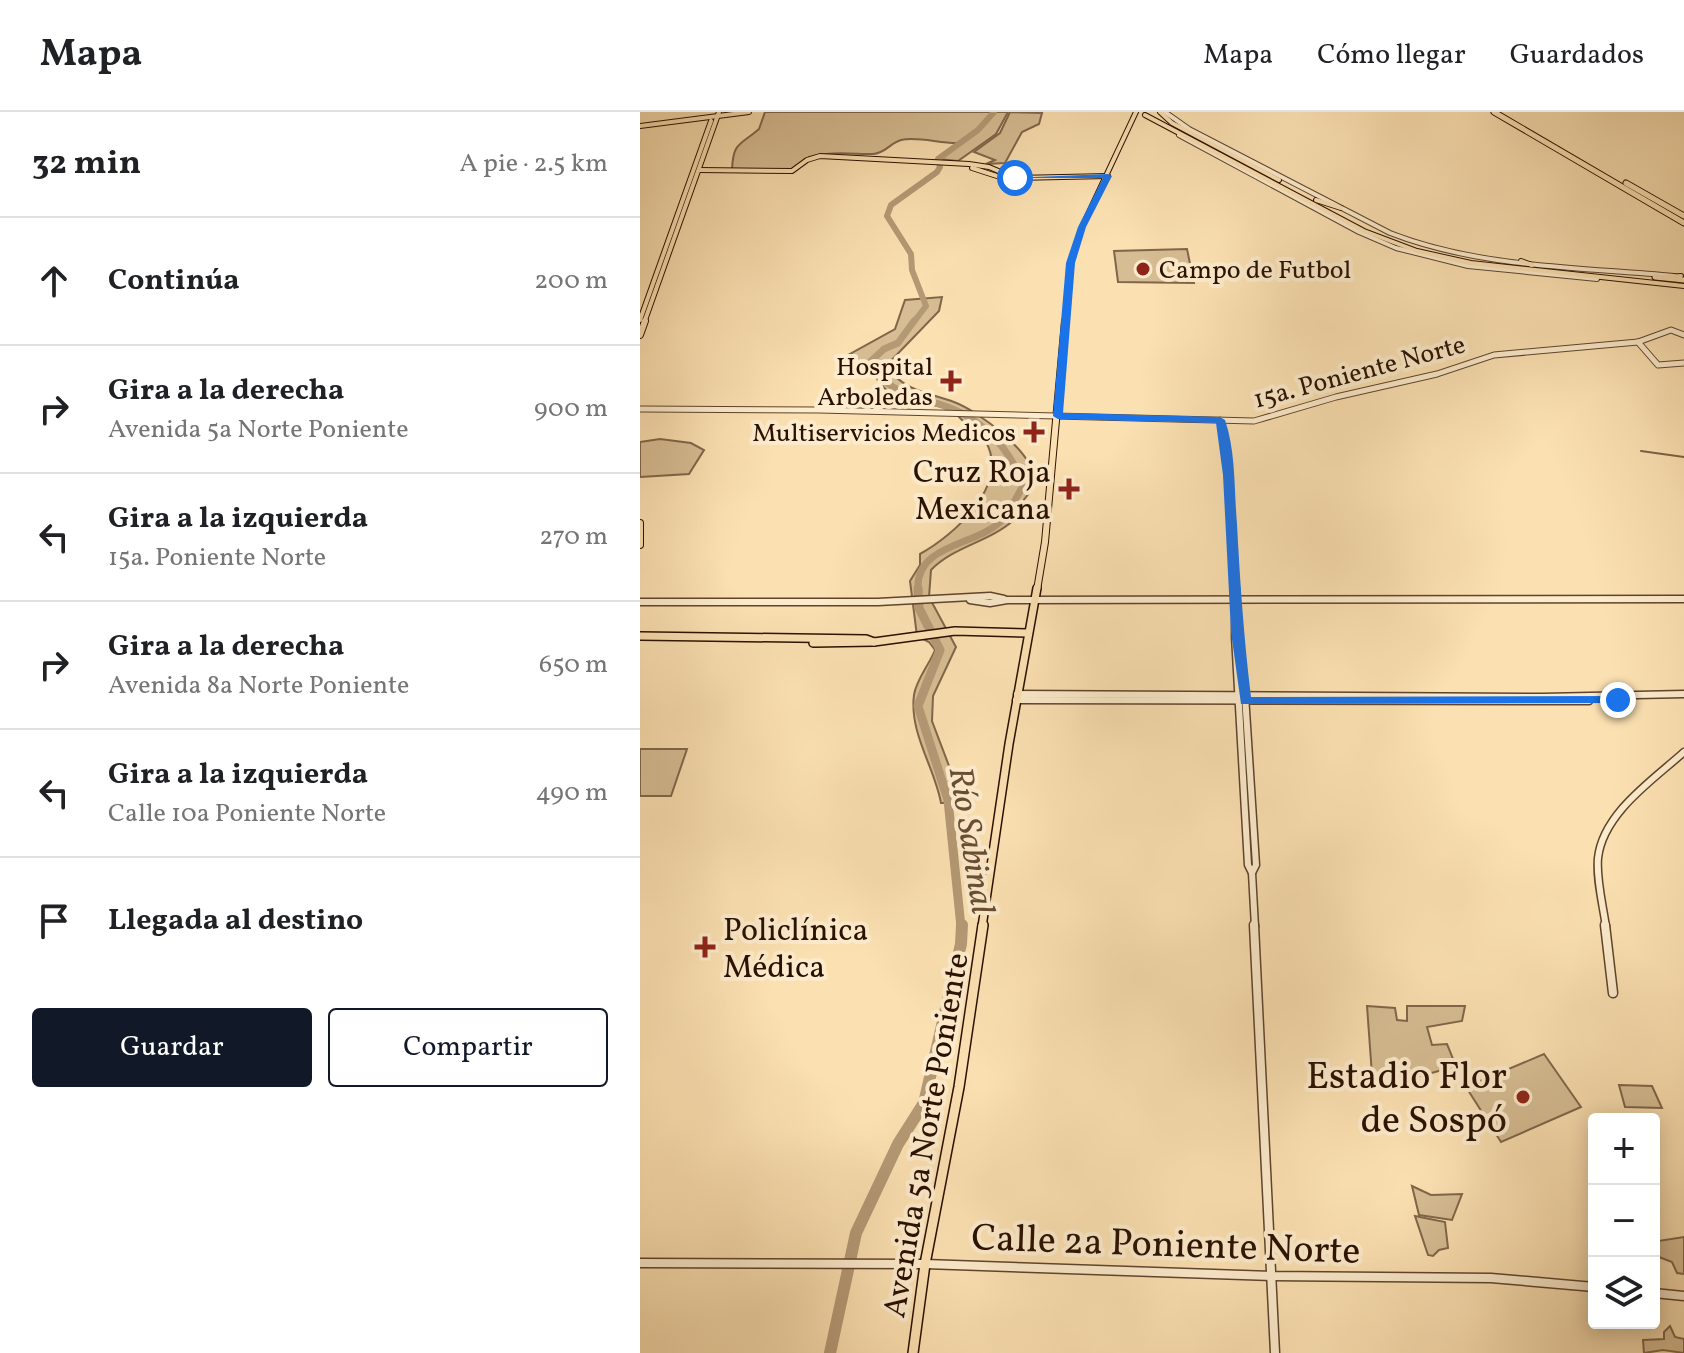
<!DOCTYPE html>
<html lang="es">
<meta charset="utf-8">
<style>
:root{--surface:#fff;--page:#f6f6f6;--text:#202124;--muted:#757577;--line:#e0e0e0;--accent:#111827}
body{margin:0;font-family:Vollkorn,serif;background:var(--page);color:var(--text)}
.controls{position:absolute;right:24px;bottom:24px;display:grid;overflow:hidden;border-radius:8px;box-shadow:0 4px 20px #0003}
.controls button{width:72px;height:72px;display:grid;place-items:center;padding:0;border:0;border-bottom:2px solid var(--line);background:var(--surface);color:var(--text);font:40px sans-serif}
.stop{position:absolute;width:24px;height:24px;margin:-18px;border:6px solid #1a73e8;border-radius:50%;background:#fff}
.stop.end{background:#1a73e8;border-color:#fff;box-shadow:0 2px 8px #0008}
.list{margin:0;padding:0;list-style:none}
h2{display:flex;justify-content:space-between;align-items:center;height:104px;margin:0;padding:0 32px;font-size:34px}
h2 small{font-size:26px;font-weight:400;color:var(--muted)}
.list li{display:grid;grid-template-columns:52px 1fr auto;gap:24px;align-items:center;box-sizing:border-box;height:128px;padding:0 32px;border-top:2px solid var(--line)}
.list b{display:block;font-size:30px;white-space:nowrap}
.list p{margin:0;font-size:26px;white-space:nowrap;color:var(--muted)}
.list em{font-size:26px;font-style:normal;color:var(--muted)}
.actions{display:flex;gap:16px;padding:24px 32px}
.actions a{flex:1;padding:18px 0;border:2px solid var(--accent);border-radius:8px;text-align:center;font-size:28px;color:var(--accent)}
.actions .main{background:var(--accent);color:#fff}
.icon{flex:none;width:44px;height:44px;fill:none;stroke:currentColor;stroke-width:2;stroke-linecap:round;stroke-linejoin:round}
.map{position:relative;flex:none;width:1044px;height:1241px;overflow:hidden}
header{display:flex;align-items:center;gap:48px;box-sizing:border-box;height:112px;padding:0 40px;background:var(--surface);border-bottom:2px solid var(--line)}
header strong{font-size:38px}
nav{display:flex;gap:44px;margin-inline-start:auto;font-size:28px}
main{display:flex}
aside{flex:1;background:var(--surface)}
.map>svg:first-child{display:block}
.green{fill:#d7bd93;stroke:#80664a;stroke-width:2}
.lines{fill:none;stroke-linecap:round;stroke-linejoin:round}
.stream{stroke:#7d6246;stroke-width:2}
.river-far3{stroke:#b49975;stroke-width:6}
.river-far2{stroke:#b49975;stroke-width:7}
.river-far1{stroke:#b49975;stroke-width:9}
.river{stroke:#b49975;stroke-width:12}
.minor-far3-casing{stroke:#5e442c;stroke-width:6}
.minor-far2-casing{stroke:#5e442c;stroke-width:7}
.minor-far1-casing{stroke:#5e442c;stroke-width:9}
.minor-casing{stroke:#5e442c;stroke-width:11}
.major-far3-casing{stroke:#2a1000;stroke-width:6}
.major-far2-casing{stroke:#2a1000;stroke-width:8}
.major-far1-casing{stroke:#2a1000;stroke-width:10}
.major-casing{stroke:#2a1000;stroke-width:12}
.highway-casing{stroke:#2a1000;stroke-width:7}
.minor-far3{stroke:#fcebcc;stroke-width:4}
.minor-far2{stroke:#fcebcc;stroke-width:5}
.minor-far1{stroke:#fcebcc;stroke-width:6}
.minor{stroke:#fcebcc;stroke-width:8}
.major-far3{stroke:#fbe0b1;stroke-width:4}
.major-far2{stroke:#fbe0b1;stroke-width:6}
.major-far1{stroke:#fbe0b1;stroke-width:7}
.major{stroke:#fbe0b1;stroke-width:9}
.highway{stroke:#fbe0b1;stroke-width:5}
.route{fill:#1a73e8}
.poi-dot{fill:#8f2418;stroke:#fcebcc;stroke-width:3}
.labels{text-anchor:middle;stroke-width:8;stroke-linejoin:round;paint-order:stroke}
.far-poi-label{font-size:26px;fill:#2a1000;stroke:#fcebcc;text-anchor:end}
.far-street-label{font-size:26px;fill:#2a1000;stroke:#fcebcc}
.poi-label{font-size:32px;fill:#2a1000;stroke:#fcebcc;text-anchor:end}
.street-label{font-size:32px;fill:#2a1000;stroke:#fcebcc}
.water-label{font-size:34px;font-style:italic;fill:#684e35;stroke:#fcebcc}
.near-poi-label{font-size:38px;fill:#2a1000;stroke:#fcebcc;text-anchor:end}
.near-street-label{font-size:38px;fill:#2a1000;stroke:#fcebcc}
</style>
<header>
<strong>Mapa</strong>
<nav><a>Mapa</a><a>Cómo llegar</a><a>Guardados</a></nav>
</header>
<main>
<aside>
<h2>32 min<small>A pie · 2.5 km</small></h2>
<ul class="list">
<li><svg class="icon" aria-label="ahead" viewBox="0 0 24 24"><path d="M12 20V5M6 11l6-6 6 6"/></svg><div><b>Continúa</b></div><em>200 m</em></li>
<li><svg class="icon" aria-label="right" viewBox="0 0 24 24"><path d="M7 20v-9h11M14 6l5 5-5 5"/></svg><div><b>Gira a la derecha</b><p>Avenida 5a Norte Poniente</p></div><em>900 m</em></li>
<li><svg class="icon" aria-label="left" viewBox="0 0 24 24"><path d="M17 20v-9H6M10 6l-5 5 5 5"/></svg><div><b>Gira a la izquierda</b><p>15a. Poniente Norte</p></div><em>270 m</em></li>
<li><svg class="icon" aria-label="right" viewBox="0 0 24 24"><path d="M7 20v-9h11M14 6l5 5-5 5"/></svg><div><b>Gira a la derecha</b><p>Avenida 8a Norte Poniente</p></div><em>650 m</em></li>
<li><svg class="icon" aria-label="left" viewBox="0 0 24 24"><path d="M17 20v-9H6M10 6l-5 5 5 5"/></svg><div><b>Gira a la izquierda</b><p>Calle 10a Poniente Norte</p></div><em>490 m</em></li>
<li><svg class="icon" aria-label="arrive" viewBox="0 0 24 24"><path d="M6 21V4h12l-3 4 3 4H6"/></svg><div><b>Llegada al destino</b></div></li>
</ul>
<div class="actions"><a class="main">Guardar</a><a>Compartir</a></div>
</aside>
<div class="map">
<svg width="1044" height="1241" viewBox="0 0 1044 1241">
<rect width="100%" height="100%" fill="#fbe0b1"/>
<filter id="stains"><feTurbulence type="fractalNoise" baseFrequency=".0025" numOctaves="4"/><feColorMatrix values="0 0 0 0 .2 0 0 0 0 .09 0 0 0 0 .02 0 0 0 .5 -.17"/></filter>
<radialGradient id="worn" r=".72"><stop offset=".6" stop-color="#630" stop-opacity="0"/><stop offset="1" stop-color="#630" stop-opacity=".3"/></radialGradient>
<g class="green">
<path d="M125 0H368L356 22 318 49 298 47 319 31C301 32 278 24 261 28 250 31 246 41 233 42 212 42 190 39 169 45L155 57 92 58C93 29 101 33 119 17Z"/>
<polygon points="370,0 402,1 399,12 382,20 365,51 346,52 355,48 334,40 360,21"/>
<polygon points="547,137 554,171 478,170 474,139"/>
<polygon points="302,185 299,199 242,258 196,261 201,247 255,217 265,188"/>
<path d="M254 263C270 280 293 282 314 290 338 299 396 341 394 370 393 380 386 383 382 391 380 397 380 402 375 407 350 430 314 434 291 458L289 485 316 535 293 584 292 609 323 691H301C295 656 269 621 274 583 276 568 289 553 295 538L289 530 277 524 270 469 280 453V442C313 424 370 374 346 330 343 324 333 321 328 315 323 309 317 301 310 298 280 285 257 299 235 264Z"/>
<polygon points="20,327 51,331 64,338 49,362 0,365 0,330"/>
<polygon points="0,637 47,637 31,684 0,684"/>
<polygon points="727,894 755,896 757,908 767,909 767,894 825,894 822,909 787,915 792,933 807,932 816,954 781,964 732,963"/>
<polygon points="904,942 941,995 861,1030 826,975"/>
<polygon points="979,973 1012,974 1022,996 985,995"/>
<polygon points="772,1074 791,1083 822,1082 812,1108 779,1103"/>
<polygon points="775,1104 805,1110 808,1136 799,1138 793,1144 788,1143"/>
<polygon points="1044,1125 1044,1162 1037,1161 1032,1150 1019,1145 1018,1129"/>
<polygon points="1030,1214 1035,1225 1044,1227 1044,1241 1023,1238 1004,1241 1003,1228 1024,1227 1024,1220"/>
</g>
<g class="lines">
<polyline class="stream" points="1001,339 1044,345"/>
<polyline class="river-far3" points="273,211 286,194 272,158 271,142 247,104 251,93 297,60 300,55 298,47 338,18 354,0"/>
<path class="river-far2" d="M274 209 258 231 244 237 231 249C244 281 274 283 302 293 340 305 371 336 383 374 376 385 369 403 359 411 333 434 275 433 278 478"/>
<polyline class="river-far1" points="278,476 279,496 300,538 278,594 308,688 321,815"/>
<polyline class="river" points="190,1241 216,1121 258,1032 284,991 321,832 322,813"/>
<defs>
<g id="minor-far3">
<path d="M525 0 549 17 750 121C840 156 939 155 1034 164"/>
<polyline points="539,23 719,120 756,136 828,154 957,167"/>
</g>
<g id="minor-far2">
<polyline points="998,230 1018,253 1044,251"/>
<polyline points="0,297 179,298 614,309 696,285 797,262 854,243 998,230 1031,218 1044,223"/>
<polyline points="580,308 584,321 596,478"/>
</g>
<g id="minor-far1">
<polyline points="596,476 595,524 608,753 612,761 615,815"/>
<polyline points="330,488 350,491 367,488 1044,487"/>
<polyline points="0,490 238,490 350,484 364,487"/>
<polyline points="597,520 605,583 616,753 612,761"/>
<polyline points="377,582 903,585 1044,582"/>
<polyline points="376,588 949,589"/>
<path d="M966 815C963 793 956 767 958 746 963 701 1013 668 1044 640"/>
</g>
<g id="minor">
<polyline points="614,813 635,1241"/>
<polyline points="965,813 973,881"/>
<polyline points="0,1151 285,1152 632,1164 851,1166 954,1175"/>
<polyline points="1014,1181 1044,1184"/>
</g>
<g id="major-far3">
<polyline points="520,0 532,11 639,68"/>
<polyline points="505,3 724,119 777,139 831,151 1044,174"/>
<polyline points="0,14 109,0"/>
<polyline points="332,56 366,67"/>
<polyline points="59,58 152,59 167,48 180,44 329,52 349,55 375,66 468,64"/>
<polyline points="676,88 701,96"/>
<polyline points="881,149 892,153"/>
<polyline points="1026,165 1041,164"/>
<polyline points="0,208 71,9"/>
<polyline points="4,211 79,0"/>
<polyline points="425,211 430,151 442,115 496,0"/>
</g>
<g id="major-far2">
<polyline points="0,223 5,209"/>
<polyline points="0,411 0,433"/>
<polyline points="397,478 405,430 425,209"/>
</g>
<g id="major-far1">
<polyline points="0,524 226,527 234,530 315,519 388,521"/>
<polyline points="173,531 234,530"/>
<polyline points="342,815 369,632 397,476"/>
</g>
<polyline id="major" points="273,1241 285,1152 319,975 343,813"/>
<g id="highway">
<polyline points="854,0 1044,111"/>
<polyline points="986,71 1044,104"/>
<polyline points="1015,165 1044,168"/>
</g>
</defs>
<use href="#minor-far3" class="minor-far3-casing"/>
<use href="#minor-far2" class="minor-far2-casing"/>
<use href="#minor-far1" class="minor-far1-casing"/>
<use href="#minor" class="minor-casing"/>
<use href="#major-far3" class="major-far3-casing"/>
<use href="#major-far2" class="major-far2-casing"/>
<use href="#major-far1" class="major-far1-casing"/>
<use href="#major" class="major-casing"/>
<use href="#highway" class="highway-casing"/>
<use href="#minor-far3" class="minor-far3"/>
<use href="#minor-far2" class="minor-far2"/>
<use href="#minor-far1" class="minor-far1"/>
<use href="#minor" class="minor"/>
<use href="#major-far3" class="major-far3"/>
<use href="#major-far2" class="major-far2"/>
<use href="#major-far1" class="major-far1"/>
<use href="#major" class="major"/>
<use href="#highway" class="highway"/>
</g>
<path class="route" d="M468 62 472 64 446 115 435 151 423 301 580 305 585 308C596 340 594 378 597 412 600 470 604 527 611 585L978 584 985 588 983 591 601 592 591 520 583 363 576 311 418 307 413 304 426 151 438 115 463 66H371Z"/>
<g class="poi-dot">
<circle cx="503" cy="157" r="8"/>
<path d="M307 257h8v8h8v8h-8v8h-8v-8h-8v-8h8z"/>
<path d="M390 308h8v8h8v8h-8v8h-8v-8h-8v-8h8z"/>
<path d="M425 365h8v8h8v8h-8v8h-8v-8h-8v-8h8z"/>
<path d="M61 823h8v8h8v8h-8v8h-8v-8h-8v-8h8z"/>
<circle cx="883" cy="985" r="8"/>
</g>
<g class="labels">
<g class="far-poi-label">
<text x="519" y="166" text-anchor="start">Campo de Futbol</text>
<text x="293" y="263">Hospital<tspan x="293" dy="30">Arboledas</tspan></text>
<text x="376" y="329">Multiservicios Medicos</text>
</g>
<g class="far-street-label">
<text transform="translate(719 259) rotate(-15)" y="9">15a. Poniente Norte</text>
</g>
<g class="poi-label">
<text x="411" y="370">Cruz Roja<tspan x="411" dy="37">Mexicana</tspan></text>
<text x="83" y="828" text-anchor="start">Policlínica<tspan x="83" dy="37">Médica</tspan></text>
</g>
<g class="street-label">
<text transform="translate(285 1023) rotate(-80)" y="11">Avenida 5a Norte Poniente</text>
</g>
<g class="water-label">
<text transform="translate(333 728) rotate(81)" y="12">Río Sabinal</text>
</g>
<g class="near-poi-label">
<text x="867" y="976">Estadio Flor<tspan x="867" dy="44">de Sospó</tspan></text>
</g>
<g class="near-street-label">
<text transform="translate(526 1131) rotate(2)" y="13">Calle 2a Poniente Norte</text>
</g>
</g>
<rect width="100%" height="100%" filter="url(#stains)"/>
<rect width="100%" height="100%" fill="url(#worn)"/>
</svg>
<div class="controls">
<button>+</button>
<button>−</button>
<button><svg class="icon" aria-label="layers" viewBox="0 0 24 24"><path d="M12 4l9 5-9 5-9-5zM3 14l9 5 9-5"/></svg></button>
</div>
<div class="stop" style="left:375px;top:66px"></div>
<div class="stop end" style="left:978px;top:588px"></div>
</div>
</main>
